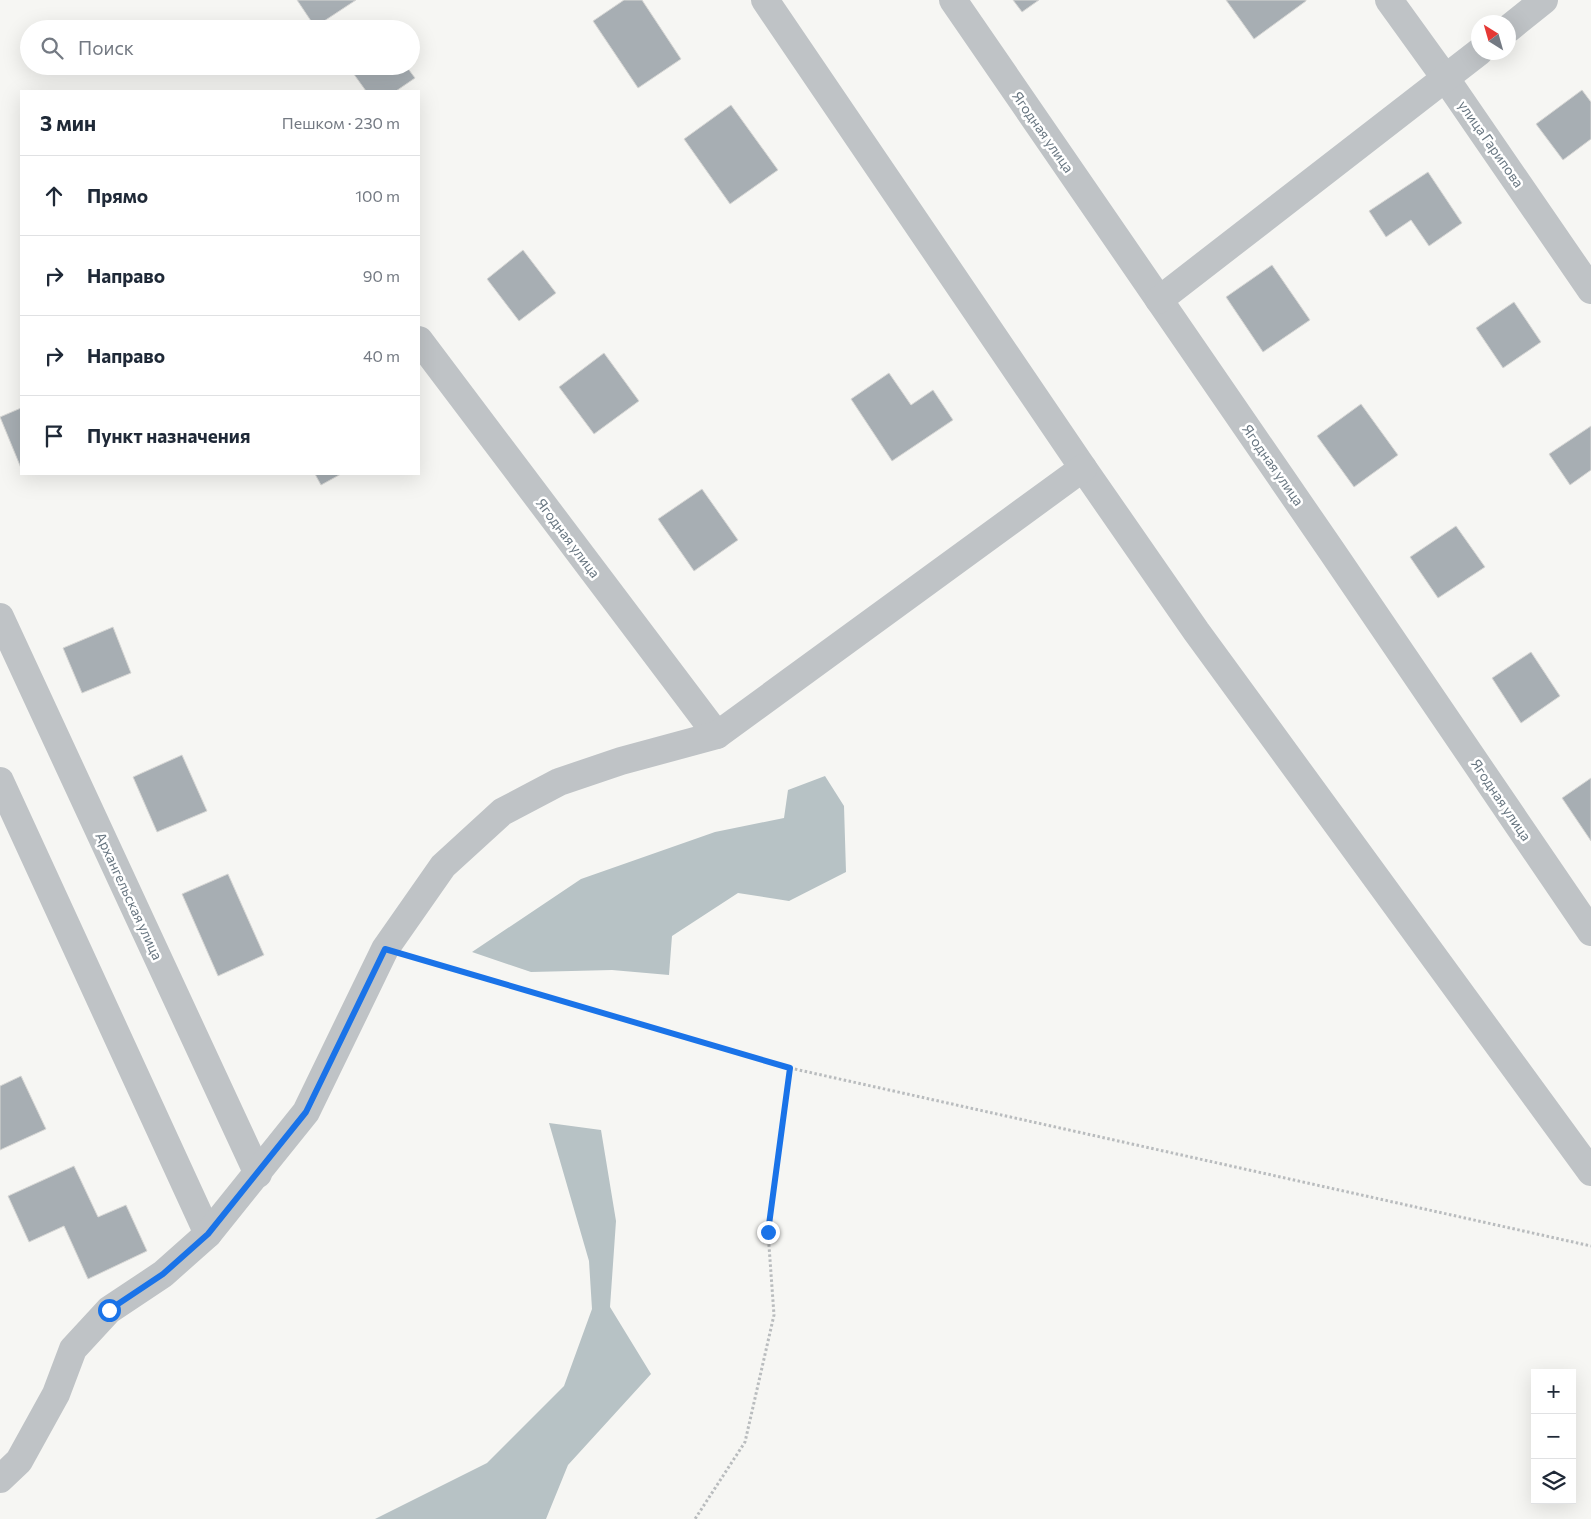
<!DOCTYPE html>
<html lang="ru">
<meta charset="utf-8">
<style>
:root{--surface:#fff;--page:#f6f6f7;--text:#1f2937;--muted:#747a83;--line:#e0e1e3}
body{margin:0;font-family:Commissioner,sans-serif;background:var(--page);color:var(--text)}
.controls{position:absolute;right:15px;bottom:15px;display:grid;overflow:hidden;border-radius:0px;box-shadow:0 5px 20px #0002}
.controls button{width:45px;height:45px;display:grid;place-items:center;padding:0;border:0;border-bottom:1px solid var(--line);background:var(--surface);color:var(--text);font:25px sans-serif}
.compass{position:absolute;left:1471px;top:15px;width:45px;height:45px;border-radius:50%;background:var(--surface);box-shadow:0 5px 20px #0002;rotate:323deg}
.stop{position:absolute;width:15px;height:15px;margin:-11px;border:4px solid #1a73e8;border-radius:50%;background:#fff}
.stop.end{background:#1a73e8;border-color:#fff;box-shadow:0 1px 5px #0008}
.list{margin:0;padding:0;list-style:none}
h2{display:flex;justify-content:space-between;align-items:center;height:65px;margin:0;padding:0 20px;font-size:21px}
h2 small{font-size:16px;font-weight:400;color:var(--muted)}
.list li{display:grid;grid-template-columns:32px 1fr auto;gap:15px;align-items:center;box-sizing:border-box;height:80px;padding:0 20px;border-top:1px solid var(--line)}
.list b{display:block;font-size:19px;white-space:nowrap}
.list em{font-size:16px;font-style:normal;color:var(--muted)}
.icon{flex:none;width:28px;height:28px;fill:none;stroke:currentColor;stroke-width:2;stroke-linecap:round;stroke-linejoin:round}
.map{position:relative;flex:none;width:1591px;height:1519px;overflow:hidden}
.search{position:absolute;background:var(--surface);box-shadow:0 5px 20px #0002;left:20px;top:20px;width:400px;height:55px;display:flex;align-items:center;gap:12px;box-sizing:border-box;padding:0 18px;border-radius:28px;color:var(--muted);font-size:19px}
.panel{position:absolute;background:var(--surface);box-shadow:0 5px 20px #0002;left:20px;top:90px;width:400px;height:385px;border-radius:0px}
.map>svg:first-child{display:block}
.water{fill:#b7c2c5}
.building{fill:#a7aeb3;stroke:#d7d7d5}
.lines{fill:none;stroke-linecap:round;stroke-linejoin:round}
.path{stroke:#b9bcbe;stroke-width:3;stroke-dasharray:2.5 2.5;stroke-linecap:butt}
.minor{stroke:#bfc3c6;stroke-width:28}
.route{stroke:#1a73e8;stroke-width:6}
.labels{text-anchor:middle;stroke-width:5;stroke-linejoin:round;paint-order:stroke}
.street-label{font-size:14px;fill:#687681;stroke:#fff}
</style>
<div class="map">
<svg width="1591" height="1519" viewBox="0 0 1591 1519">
<rect width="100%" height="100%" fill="#f6f6f3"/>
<g class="water">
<polygon points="825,776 844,806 846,872 789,901 738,893 672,936 669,975 612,970 531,972 472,952 581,879 715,832 784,818 788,790"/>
<polygon points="549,1123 601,1130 616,1221 610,1307 651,1374 568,1465 546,1519 375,1519 487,1463 564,1386 592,1309 589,1261"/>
</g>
<g class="building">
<polygon points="297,0 356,0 315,27"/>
<polygon points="624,0 642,0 681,59 638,88 593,21"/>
<polygon points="1013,0 1039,0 1022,12"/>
<polygon points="1226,0 1306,0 1306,1 1254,39"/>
<polygon points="348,66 406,66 415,78 396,91 366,91"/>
<polygon points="1582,90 1591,102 1591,139 1563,160 1536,124"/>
<polygon points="731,105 778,170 730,204 684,139"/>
<polygon points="1428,172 1462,223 1429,246 1411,220 1386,237 1369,211"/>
<polygon points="523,250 556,293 519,321 487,279"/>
<polygon points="1272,265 1310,320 1263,352 1226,297"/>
<polygon points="1514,302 1541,342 1503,368 1476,328"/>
<polygon points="604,353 639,401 594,434 559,387"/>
<polygon points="889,373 911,405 933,390 953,420 892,461 851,399"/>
<polygon points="1361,404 1398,455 1354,487 1317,436"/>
<polygon points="21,408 21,468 0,417"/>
<polygon points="1591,426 1591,470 1570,485 1549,454"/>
<polygon points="315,474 341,474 321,485"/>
<polygon points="702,489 738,540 694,571 658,519"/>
<polygon points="1456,526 1485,567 1438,598 1410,557"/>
<polygon points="113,627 131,673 82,693 63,648"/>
<polygon points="1531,652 1560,696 1521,723 1492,678"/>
<polygon points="182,755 207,811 157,832 133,777"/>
<polygon points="1591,778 1591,841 1562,798"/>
<polygon points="228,874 264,955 218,976 182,894"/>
<polygon points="21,1076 46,1129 0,1150 0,1086"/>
<polygon points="74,1166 98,1217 126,1205 147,1251 88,1279 64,1226 29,1242 8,1196"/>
</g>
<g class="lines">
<g class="path">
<polyline points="414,957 790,1068 768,1232 774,1315 745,1442 695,1519"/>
<polyline points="790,1068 1591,1246"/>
</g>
<g class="minor">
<polyline points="765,0 1083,468 1196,631 1591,1172"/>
<polyline points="953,0 1331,550 1591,932"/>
<polyline points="1389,0 1446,79 1591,290"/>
<polyline points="1508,29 1544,0"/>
<polyline points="1159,300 1479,52"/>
<polyline points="419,340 717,735"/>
<polyline points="0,617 258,1174"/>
<polyline points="0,781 208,1234"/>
<polyline points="0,1479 19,1461 56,1394 73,1349 109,1310 163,1274 208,1234 306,1112 385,949 443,866 502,812 559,782 621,761 717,735 1083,468"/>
</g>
</g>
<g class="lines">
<polyline class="route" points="109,1310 163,1274 208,1234 306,1112 385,949 790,1068 768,1232"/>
</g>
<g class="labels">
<g class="street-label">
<text transform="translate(1043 132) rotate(55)" y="5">Ягодная улица</text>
<text transform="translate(1491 144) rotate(55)" y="5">улица Гарипова</text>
<text transform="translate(1273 465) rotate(55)" y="5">Ягодная улица</text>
<text transform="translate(568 538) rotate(53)" y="5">Ягодная улица</text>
<text transform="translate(1501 800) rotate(56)" y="5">Ягодная улица</text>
<text transform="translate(129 896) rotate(65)" y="5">Архангельская улица</text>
</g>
</g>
</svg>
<div class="controls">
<button>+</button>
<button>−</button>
<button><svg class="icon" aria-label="layers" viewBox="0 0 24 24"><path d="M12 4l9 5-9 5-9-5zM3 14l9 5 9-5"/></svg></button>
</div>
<svg class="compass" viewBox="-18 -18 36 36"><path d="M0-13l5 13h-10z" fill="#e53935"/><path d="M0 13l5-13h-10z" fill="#747a83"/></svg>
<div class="stop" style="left:109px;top:1310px"></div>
<div class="stop end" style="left:768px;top:1232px"></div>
<div class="search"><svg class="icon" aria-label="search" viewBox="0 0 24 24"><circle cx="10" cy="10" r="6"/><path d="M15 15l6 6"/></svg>Поиск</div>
<section class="panel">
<h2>3 мин<small>Пешком · 230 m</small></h2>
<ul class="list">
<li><svg class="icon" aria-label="ahead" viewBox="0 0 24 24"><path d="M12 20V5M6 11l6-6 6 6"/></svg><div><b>Прямо</b></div><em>100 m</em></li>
<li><svg class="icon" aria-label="right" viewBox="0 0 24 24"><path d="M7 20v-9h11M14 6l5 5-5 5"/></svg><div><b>Направо</b></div><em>90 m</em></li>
<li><svg class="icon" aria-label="right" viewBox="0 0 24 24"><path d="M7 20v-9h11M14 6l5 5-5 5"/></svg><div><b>Направо</b></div><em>40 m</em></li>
<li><svg class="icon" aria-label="arrive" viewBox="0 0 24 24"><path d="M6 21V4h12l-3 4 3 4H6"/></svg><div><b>Пункт назначения</b></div></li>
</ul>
</section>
</div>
